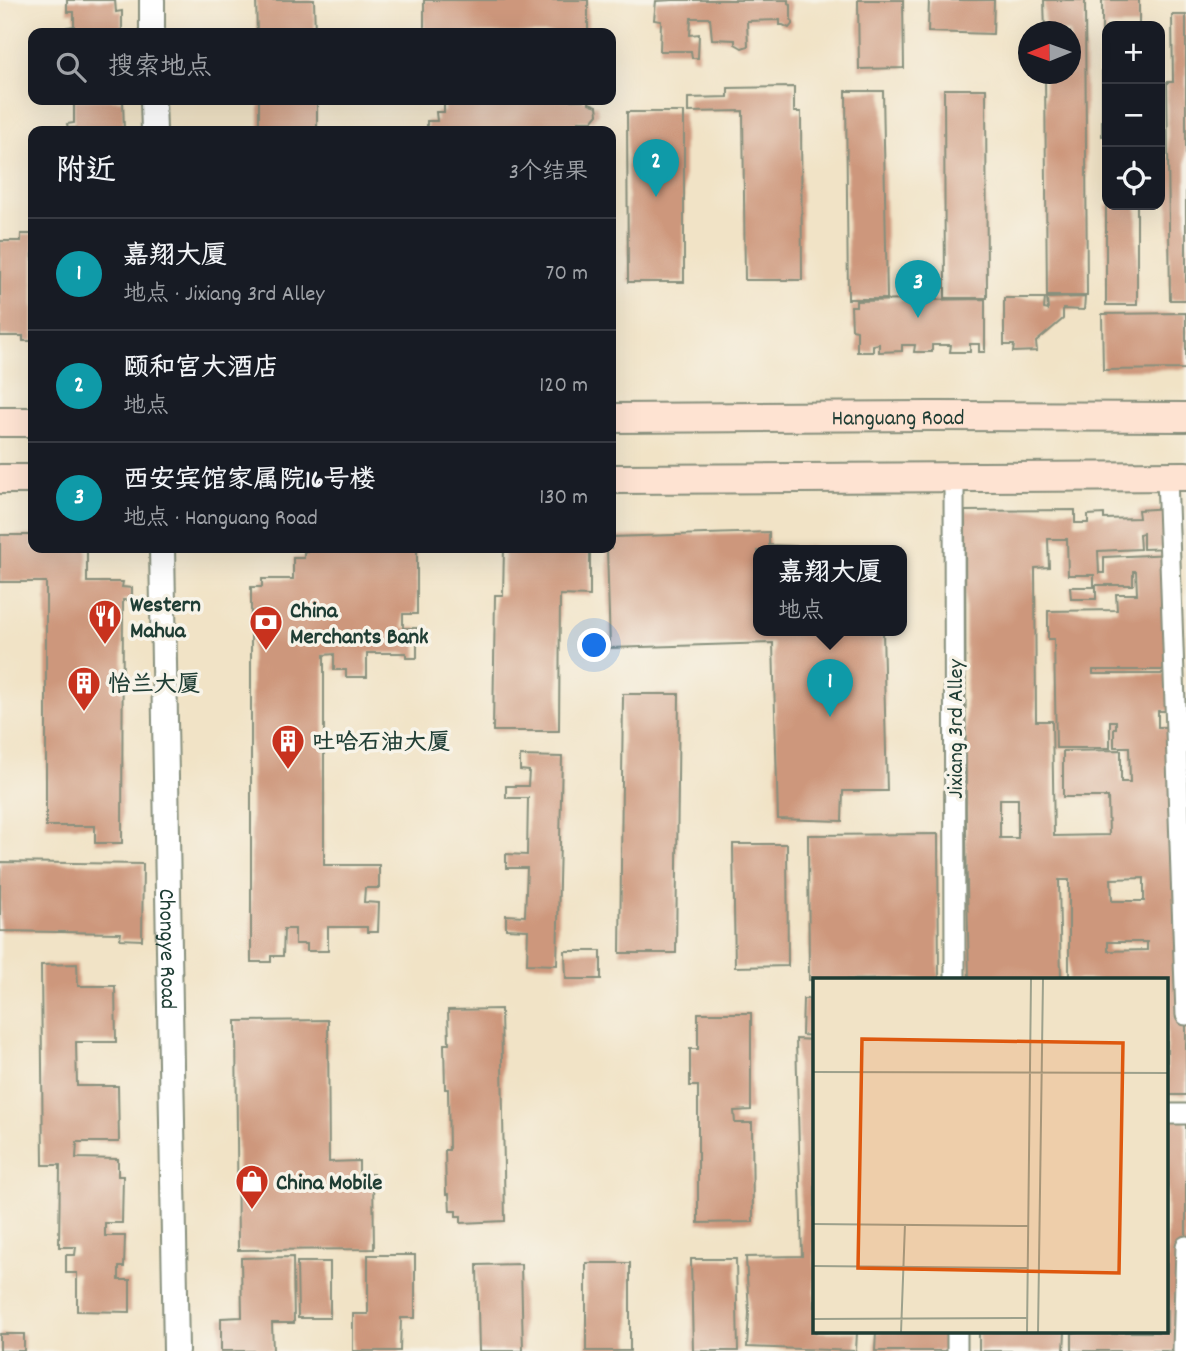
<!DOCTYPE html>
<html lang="zh">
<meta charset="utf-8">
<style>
:root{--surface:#171b24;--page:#242831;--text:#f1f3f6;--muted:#9ea1a6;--line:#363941;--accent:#ea580c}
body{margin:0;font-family:Dekko,"LXGW WenKai TC",sans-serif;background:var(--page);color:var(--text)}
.controls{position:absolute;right:21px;top:21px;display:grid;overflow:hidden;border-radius:14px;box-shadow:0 7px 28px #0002}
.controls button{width:63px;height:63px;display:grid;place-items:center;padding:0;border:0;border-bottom:2px solid var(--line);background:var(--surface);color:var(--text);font:35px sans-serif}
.compass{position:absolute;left:1018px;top:21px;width:63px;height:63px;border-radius:50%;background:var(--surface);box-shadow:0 7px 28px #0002;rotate:269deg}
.you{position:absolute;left:595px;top:646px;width:24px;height:24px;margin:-18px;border:5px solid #fff;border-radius:50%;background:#1a73e8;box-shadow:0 0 0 10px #1a73e833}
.badge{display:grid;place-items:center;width:46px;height:46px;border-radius:50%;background:var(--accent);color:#fff;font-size:23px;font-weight:700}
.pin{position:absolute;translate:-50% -58px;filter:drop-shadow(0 2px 4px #0008)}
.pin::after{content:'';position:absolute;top:37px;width:24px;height:21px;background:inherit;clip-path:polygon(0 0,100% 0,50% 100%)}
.popup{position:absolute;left:753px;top:545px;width:154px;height:91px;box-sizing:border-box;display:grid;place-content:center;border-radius:14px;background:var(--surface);filter:drop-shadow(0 2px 5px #0005);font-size:23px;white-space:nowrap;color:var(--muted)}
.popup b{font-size:26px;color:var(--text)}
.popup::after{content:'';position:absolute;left:50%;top:100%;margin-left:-14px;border:14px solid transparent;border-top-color:var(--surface)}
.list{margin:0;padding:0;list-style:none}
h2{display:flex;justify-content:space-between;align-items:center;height:91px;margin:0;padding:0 28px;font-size:30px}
h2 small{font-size:23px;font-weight:400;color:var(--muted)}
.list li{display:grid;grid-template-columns:46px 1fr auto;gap:21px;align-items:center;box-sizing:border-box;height:112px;padding:0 28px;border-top:2px solid var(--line)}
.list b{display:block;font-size:26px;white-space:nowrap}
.list p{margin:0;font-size:23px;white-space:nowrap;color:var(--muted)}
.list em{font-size:23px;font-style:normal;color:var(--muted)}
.icon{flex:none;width:38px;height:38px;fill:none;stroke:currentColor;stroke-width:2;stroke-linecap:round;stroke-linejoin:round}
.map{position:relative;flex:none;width:1186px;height:1351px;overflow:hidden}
.search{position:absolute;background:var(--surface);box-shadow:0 7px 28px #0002;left:28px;top:28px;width:588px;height:77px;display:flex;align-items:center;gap:18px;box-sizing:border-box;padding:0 24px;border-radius:14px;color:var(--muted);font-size:26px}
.panel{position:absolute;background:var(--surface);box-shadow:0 7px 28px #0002;left:28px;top:126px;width:588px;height:427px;border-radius:14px}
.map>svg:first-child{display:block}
.building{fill:#cd977b;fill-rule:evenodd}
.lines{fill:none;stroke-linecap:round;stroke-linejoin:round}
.minor-casing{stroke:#88907d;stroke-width:23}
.tertiary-casing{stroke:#88907d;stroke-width:28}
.secondary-casing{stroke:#88907d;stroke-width:32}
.minor{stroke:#fff;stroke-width:19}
.tertiary{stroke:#fff;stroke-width:24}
.secondary{stroke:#fee3d2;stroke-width:28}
.labels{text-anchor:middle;stroke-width:7;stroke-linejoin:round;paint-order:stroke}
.street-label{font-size:23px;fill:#1f3d34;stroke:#f7f3e8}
.poi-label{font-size:23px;font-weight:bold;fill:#1f3d34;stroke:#f7f3e8;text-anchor:start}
.inset-road{fill:none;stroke:#9da18c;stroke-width:2}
.view{fill:#de580e;fill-opacity:0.15;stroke:#de580e;stroke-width:3.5}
.inset-edge{fill:none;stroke:#1f3d34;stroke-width:3.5}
</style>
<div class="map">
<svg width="1186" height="1351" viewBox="0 0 1186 1351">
<rect width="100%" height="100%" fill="#f7f3e8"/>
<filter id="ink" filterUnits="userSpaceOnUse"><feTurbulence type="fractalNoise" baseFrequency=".0143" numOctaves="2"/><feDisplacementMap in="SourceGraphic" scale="14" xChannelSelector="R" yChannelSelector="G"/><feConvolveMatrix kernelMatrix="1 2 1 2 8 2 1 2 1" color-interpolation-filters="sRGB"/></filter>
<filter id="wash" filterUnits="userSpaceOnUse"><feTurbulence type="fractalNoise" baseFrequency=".00686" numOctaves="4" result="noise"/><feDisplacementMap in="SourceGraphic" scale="28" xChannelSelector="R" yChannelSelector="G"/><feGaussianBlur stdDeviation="1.57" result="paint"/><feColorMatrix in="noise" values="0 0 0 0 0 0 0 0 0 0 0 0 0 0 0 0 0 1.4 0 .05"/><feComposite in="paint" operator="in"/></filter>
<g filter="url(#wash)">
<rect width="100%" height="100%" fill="#f1e3c6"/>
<g id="blocks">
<g class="building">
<polygon points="67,0 115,0 116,12 122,11 122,33 67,33 67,27 74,26 74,12 67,12"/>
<polygon points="256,0 314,0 315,33 257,33"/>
<rect x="424" y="0" width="164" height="33"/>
<polygon points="673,0 788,0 788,3 791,4 791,19 793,23 789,28 783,25 780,25 780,20 747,21 748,46 742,48 735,44 735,40 712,39 710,18 691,18 690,35 699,34 698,58 692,58 691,51 660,51 661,21 654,20 656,1"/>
<polygon points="858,0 903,0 904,68 859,69"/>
<polygon points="929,0 994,0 993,34 928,32"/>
<polygon points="1044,0 1085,0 1087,296 1047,296 1045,74 1070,74 1070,32 1045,32"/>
<polygon points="1102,0 1139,0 1139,26 1107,26 1107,136 1102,136"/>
<polygon points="1172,15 1186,15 1186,300 1170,300 1167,82 1173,82"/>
<polygon points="794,87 794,112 801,112 802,280 745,280 743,111 688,112 688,98 728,97 728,88"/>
<polygon points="944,89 986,89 987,298 945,298"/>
<polygon points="846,91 883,91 887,299 848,299"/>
<polygon points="74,100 123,100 124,131 76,131 76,128 68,128 67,124 74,123"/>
<rect x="259" y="100" width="58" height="31"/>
<polygon points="454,100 589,100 589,103 597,106 598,114 592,121 578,121 578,131 427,131 427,121 437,121 436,112 444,112 444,103 454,103"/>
<polygon points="627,112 684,112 684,282 628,282"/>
<rect x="1106" y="205" width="31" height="100"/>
<polygon points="21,234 33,234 33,341 23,341 23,336 0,336 0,241 21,241"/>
<polygon points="1085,297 1084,310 1063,309 1063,319 1036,342 1037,351 1013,352 1014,345 1004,345 1004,298 1045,298 1044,309 1048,310 1047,298"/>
<polygon points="985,299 985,352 979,352 979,344 970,344 970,352 950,352 951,345 932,345 932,352 914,352 915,345 902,345 902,351 879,352 879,344 873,345 873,352 857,352 857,330 852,329 851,306 856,306 856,301"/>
<polygon points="1186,313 1186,369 1103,370 1102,314"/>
<path d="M1169 508 1173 548 1143 549V533L1139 534 1140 549 1098 551 1099 573H1104V557L1174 554 1173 670H1093V674H1174V711H1158V727H1175L1186 922V1095H1167V980H1069V880H1059L1061 980H969L966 838 965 511 1075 510V523H1088V515L1104 514V519L1139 518 1138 510ZM1048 539H1067L1068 575H1094V585H1133V571H1136L1137 594H1116L1117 610 1048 611V639H1054L1056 748H1110V721H1116V728H1114V747H1129L1130 782H1121V750L1063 751V797H1108L1109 835 1054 836 1052 721H1036L1035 568 1049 567ZM1000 799H1018V838H1000ZM1144 878V901H1112L1111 879ZM1108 942H1147V950L1108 951Z"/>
<polygon points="769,532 769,545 845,548 849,551 758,551 758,631 883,631 887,791 843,791 842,821 778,819 773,643 610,648 607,548 611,548 611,537"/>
<polygon points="0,535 33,535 33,548 87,548 87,582 123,582 122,587 132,588 132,600 123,600 122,843 95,843 95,826 46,826 46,582 0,582"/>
<polygon points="309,548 417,548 417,614 403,614 403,628 417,628 417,658 406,658 406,653 367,653 367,677 346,677 346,670 334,670 334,654 324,655 324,865 379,865 379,888 365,888 364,902 379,903 378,932 367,932 367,927 328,927 328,951 307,951 307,944 295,944 295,929 284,929 283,956 271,956 271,962 251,962 251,587 262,587 262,579 293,579 293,558 304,558 304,552 309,551"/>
<polygon points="504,548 590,548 590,596 560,595 559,731 493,731 495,595 503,595"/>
<polygon points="1070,587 1096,587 1096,599 1071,599"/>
<polygon points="623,694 679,694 676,953 620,953"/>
<polygon points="520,756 562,757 557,965 527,964 528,930 506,929 506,915 525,916 527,868 506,868 506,854 527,855 528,798 506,798 506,786 528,786 529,771 520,770"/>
<polygon points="938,834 939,979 809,980 808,835"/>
<polygon points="733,844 787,844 788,966 735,967"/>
<polygon points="0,862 143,864 142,940 120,939 121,933 0,931"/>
<polygon points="565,951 601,951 601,979 566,979"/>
<polygon points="77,964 78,986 115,986 116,1042 76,1042 77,1086 118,1086 119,1142 77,1142 76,1158 118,1159 118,1176 123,1176 122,1223 105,1223 105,1236 125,1236 124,1267 119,1267 119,1280 130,1280 130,1312 77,1311 77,1273 66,1273 66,1255 75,1255 76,1247 59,1247 60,1165 43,1165 41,965"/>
<polygon points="803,999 815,999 815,1036 802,1035"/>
<polygon points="501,1009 505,1221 461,1223 461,1216 456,1216 456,1211 450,1211 449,1194 446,1194 445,1150 449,1150 448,1089 445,1089 444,1044 449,1044 448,1010"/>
<polygon points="698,1013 751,1013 751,1110 734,1111 735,1123 752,1123 753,1222 698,1223 698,1086 690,1086 690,1049 698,1049"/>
<polygon points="328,1020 329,1162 359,1161 359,1174 373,1174 374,1249 238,1250 236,1021"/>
<polygon points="796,1039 815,1040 815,1332 857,1332 856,1351 747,1347 749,1313 746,1257 802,1256"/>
<polygon points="1167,1117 1186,1118 1186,1351 1072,1351 1072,1333 1076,1332 1101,1332 1101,1333 1117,1334 1117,1332 1167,1332"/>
<polygon points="368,1255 415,1255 415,1318 401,1318 400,1351 353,1351 353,1314 368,1314"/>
<polygon points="293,1257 294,1323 272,1323 273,1351 221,1351 221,1318 242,1317 241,1258"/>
<polygon points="691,1259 736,1259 738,1351 693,1351"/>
<polygon points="297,1262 330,1262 330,1318 298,1318"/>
<rect x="586" y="1263" width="44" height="88"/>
<polygon points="521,1264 523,1351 479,1351 477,1265"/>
<polygon points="876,1332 960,1332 960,1351 875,1351"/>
<polygon points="979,1332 1065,1332 1064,1351 979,1351"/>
<rect x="0" y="1334" width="24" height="17"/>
</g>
</g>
</g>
<g filter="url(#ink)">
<use href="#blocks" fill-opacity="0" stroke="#88907d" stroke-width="2"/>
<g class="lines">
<defs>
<g id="minor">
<polyline points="1167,476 1186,1015"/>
<polyline points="954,478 955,980"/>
<polyline points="1167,1114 1186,1114"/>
<polyline points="957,1332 957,1351"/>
<polyline points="1183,1351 1186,1246"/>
</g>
<g id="tertiary">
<polyline points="152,0 152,33"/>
<polyline points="153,100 154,131"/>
<path id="s1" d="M162 548 176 1351"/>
</g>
<g id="secondary">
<path id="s2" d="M611 418 931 416 1186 417"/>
<polyline points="0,422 33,422"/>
<polyline points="0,479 33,479"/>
<polyline points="611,479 1186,476"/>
</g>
</defs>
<use href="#minor" class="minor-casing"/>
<use href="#tertiary" class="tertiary-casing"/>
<use href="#secondary" class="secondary-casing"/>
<use href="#minor" class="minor"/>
<use href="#tertiary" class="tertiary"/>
<use href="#secondary" class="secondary"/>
</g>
</g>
<defs>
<symbol id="restaurant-pin" viewBox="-11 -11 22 30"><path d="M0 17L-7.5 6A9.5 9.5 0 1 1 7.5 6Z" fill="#c8321e" stroke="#f7f3e8"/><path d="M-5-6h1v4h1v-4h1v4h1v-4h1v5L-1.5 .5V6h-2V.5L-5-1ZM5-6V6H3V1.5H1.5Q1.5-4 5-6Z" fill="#fff"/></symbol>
<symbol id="bank-pin" viewBox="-11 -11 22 30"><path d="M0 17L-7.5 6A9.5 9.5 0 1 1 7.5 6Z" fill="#c8321e" stroke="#f7f3e8"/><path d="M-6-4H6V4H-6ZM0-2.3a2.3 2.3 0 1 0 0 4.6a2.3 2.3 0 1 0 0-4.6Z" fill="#fff"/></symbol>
<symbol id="building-pin" viewBox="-11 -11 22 30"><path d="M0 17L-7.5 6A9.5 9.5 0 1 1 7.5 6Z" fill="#c8321e" stroke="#f7f3e8"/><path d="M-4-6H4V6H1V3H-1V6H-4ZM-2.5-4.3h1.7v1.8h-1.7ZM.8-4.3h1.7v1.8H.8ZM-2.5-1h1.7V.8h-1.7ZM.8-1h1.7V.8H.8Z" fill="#fff"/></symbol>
<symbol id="shop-pin" viewBox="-11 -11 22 30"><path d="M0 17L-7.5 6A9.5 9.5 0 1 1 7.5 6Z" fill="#c8321e" stroke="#f7f3e8"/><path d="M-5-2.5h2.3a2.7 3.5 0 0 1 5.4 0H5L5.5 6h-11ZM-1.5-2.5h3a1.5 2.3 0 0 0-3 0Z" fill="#fff"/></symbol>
</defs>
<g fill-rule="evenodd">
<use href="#restaurant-pin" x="86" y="597" width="38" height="52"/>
<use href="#bank-pin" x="247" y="603" width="38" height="52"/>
<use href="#building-pin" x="65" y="664" width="38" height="52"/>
<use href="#building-pin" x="269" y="722" width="38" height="52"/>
<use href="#shop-pin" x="233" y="1162" width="38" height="52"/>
</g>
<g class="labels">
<g class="street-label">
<text dy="8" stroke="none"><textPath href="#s2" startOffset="287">Hanguang Road</textPath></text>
<text transform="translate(954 729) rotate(-90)" y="8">Jixiang 3rd Alley</text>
<text dy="8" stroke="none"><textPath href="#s1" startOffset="401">Chongye Road</textPath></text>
</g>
<g class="poi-label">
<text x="130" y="611">Western<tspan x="130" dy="26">Mahua</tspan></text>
<text x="290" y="617">China<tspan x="290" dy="26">Merchants Bank</tspan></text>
<text x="108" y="691">怡兰大厦</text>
<text x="312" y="749">吐哈石油大厦</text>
<text x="276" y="1189">China Mobile</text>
</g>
</g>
<g transform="translate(813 978)">
<rect width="355" height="355" fill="#f1e3c6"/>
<path class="inset-road" d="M0 94 356 95M0 246 215 248M0 288 214 290M0 341 214 340M88 355 92 246M214 355 218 1M225 355 230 1"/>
<path class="view" d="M49 61 310 65 306 295 45 290Z"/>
<rect width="355" height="355" class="inset-edge"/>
</g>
</svg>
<div class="controls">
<button>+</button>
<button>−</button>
<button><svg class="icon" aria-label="locate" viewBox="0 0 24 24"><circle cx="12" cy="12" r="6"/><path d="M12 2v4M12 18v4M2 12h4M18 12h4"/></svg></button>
</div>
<svg class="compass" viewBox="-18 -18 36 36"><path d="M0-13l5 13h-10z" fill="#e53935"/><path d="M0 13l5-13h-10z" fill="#9ea1a6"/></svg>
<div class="you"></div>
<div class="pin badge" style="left:830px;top:717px;background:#0f9aa8">1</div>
<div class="popup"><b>嘉翔大厦</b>地点</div>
<div class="pin badge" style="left:656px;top:197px;background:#0f9aa8">2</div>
<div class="pin badge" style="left:918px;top:318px;background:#0f9aa8">3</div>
<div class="search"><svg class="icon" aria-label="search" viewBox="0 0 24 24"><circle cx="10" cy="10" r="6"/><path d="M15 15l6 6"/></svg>搜索地点</div>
<section class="panel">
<h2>附近<small>3个结果</small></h2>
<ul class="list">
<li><span class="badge" style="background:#0f9aa8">1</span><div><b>嘉翔大厦</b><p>地点 · Jixiang 3rd Alley</p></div><em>70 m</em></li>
<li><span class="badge" style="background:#0f9aa8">2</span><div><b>颐和宫大酒店</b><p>地点</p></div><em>120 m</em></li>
<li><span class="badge" style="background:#0f9aa8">3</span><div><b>西安宾馆家属院16号楼</b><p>地点 · Hanguang Road</p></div><em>130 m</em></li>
</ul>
</section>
</div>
